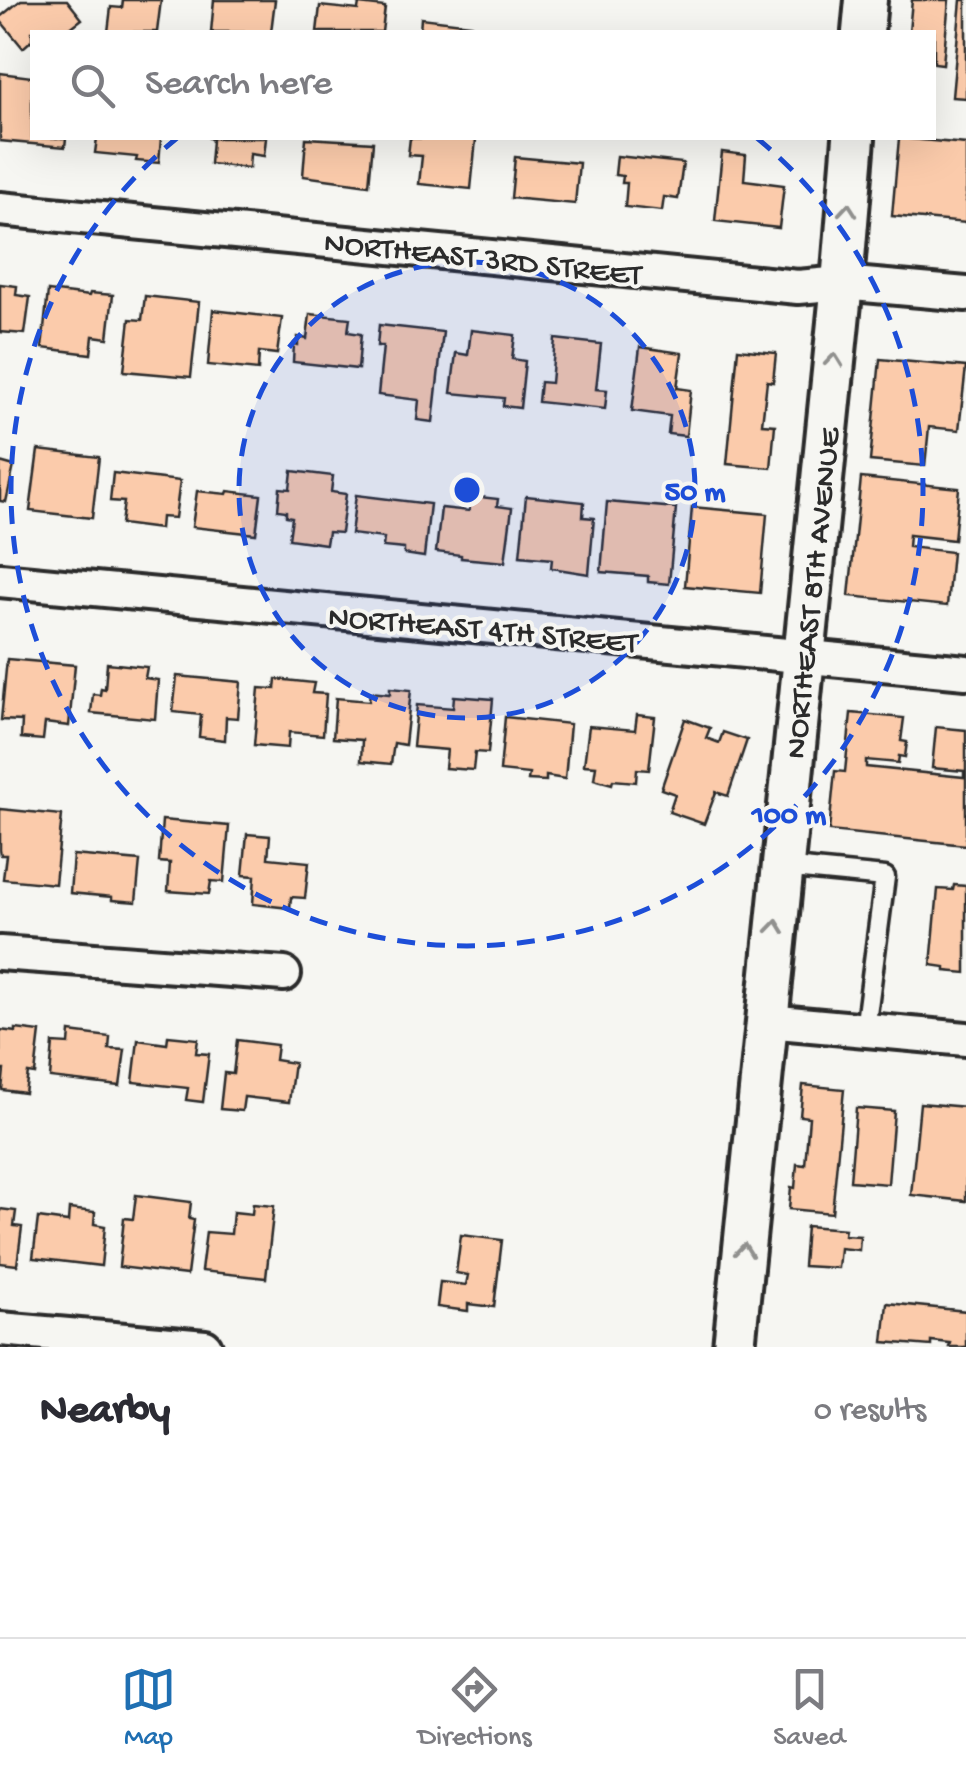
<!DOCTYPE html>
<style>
:root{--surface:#fff;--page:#f7f7f7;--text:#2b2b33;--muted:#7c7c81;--line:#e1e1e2;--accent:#1f6fb2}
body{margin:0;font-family:"Gochi Hand",sans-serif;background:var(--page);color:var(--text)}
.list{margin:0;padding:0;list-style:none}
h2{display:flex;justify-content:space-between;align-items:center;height:130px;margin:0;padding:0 40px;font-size:42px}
h2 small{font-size:32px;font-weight:400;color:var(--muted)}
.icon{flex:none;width:55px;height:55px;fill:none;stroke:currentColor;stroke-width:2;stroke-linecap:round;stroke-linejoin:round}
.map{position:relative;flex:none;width:966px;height:1347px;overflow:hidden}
.search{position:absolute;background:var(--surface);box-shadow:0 10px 40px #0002;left:30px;right:30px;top:30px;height:110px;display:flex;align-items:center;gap:25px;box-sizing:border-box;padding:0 35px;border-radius:0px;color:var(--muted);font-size:38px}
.sheet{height:290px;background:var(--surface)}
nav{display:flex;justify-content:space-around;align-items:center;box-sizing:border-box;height:140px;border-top:2px solid var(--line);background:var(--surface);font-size:28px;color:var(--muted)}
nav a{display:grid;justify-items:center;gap:5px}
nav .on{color:var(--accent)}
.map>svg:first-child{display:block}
.building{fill:#fbcbab;stroke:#2b2b2b;stroke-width:2.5}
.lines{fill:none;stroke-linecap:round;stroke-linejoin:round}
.service-casing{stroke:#2b2b2b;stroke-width:25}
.minor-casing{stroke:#2b2b2b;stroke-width:40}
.tertiary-casing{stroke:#2b2b2b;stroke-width:48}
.service{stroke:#f6f6f2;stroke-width:18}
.minor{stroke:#f6f6f2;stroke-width:32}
.tertiary{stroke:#f6f6f2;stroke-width:40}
.oneway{stroke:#90908e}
.ring{fill:none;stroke:#1d4ed8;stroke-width:5;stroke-dasharray:18 12}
.labels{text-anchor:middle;stroke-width:8;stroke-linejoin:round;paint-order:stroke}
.street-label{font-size:32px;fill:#2b2b2b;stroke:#f6f6f2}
.centre{fill:#1d4ed8;stroke:#f6f6f2;stroke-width:5}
.ring-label{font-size:30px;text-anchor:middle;font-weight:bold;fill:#1d4ed8;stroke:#f6f6f2;stroke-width:8;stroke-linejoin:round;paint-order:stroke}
</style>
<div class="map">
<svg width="966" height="1347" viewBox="0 0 966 1347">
<rect width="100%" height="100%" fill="#f6f6f2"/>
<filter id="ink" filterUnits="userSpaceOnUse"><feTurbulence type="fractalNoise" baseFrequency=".01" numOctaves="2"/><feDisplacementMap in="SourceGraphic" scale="20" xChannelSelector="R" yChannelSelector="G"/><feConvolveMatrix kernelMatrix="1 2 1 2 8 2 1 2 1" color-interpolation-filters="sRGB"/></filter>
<g filter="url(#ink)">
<g class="building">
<polygon points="21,0 67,0 82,19 65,32 32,32 32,40 23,48 0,20 0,17"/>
<polygon points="123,0 161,0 157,32 108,32 111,7 122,8"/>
<polygon points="214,0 275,0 271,32 211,32"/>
<polygon points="912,0 949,0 943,64 934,63 934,32 909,32"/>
<polygon points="961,0 966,0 966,98 952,97"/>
<polygon points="359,4 385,7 382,32 317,32 320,6 358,10"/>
<polygon points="421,18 471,24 470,32 420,32"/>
<polygon points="0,73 32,77 32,138 66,138 65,147 0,141"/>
<polygon points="97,138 161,138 159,163 136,161 137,157 95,153"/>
<polygon points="209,138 266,138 264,156 250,154 249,168 210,164 212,140"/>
<polygon points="306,138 373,142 369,185 303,176"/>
<polygon points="410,138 476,139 471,189 419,184 422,156 408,155"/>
<polygon points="899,138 966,144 966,223 892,216"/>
<polygon points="722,152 746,155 744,180 784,185 779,228 715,221"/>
<polygon points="617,156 683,163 678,199 664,197 662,211 625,207 627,183 622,183 623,176 615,175"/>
<polygon points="515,157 579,163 575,204 511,198"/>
<polygon points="0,284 17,286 16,295 30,297 25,334 0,332"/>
<polygon points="48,291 89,296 90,293 113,295 108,338 93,336 91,354 42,348"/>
<polygon points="145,296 199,302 191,377 124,371 130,319 142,320"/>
<polygon points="213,310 282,318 277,354 259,352 258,370 208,365"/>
<polygon points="310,314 350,318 348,332 361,334 358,369 293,362 294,344 298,345 298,337 307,339"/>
<polygon points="379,325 443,332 433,422 417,420 419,400 378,395 383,346 377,346"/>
<polygon points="471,330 515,335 512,359 525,361 520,408 503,406 504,398 451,393 456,353 468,355"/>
<polygon points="555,339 601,344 596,389 607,390 605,409 538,402 540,382 551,383"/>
<polygon points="640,347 682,353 677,388 691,390 686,436 668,434 670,416 632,411"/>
<polygon points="738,349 776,353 773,382 767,381 762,424 775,425 771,468 727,464"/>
<polygon points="880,359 966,367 959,430 929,427 925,466 870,461"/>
<polygon points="38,450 99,457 92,518 30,511"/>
<polygon points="0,462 14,466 6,502 0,501"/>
<polygon points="292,471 333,476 331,492 346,494 341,533 328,532 326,544 289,539 292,517 286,516 286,511 278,510 280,488 290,489"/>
<polygon points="113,473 180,481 175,518 161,517 160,529 121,524 124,502 110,501"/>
<polygon points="861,478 959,488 954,540 909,535 908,547 952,552 947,606 849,596"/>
<polygon points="197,491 227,494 228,491 261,495 256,534 192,527"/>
<polygon points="356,495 430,504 424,557 404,554 404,549 383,547 384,538 351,534"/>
<polygon points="471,496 498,499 497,506 512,508 505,562 461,558 461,555 436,552 441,508 469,511"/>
<polygon points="526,496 584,502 583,517 594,518 589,574 551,568 552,559 520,556"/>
<polygon points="607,502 676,508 669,584 648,582 648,576 601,572"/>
<polygon points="692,507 767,514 760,593 685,586"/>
<polygon points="7,659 75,665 69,726 45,723 43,740 21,738 22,721 1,720"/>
<polygon points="107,663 147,667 145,678 158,680 155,719 91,713 93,694 100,695 101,688 105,689"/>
<polygon points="177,676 241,682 238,718 226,717 225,740 199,737 201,715 173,712"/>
<polygon points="276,679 314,683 312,693 326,694 323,735 289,732 288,748 254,745 259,688 275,689"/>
<polygon points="390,688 411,690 405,745 394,743 391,764 361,761 362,740 333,738 336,698 369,701 370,692 390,694"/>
<polygon points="454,696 493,699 488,753 475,752 473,770 445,768 447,750 413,747 417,705 453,708"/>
<polygon points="851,713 904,718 901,741 907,742 905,757 899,756 898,763 866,760 866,767 964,777 964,771 932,768 936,727 966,730 966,845 829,831 835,771 845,772"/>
<polygon points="637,715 655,717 649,770 637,769 636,782 613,780 612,784 594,779 596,766 584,765 589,726 635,730"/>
<polygon points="505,717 570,724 565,779 546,776 546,781 528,780 529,774 500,771"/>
<polygon points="685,719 710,728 706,738 719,743 723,732 747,740 728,796 716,792 704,824 669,812 675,794 661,789"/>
<polygon points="0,809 62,815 55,884 3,879 6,855 1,855 0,850"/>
<polygon points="162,820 229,826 224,882 211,881 209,894 168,891 170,863 159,862"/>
<polygon points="247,834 270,836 268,858 309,862 305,898 291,897 290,908 253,904 255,876 243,875"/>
<polygon points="73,855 140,861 136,902 112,900 112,897 70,893"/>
<polygon points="954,885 966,886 966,973 945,971 945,967 931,965 938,889 953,890"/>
<polygon points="16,1029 40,1032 35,1074 28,1073 25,1093 2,1090 4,1070 0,1070 0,1030 16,1032"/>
<polygon points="70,1032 110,1037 109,1049 125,1050 120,1086 50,1078 53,1043 69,1044"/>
<polygon points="168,1036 198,1039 196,1053 209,1054 203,1102 186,1100 188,1088 133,1082 138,1040 167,1044"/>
<polygon points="237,1040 277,1045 275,1060 294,1063 289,1102 244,1097 242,1111 220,1109 224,1073 233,1074"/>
<polygon points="803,1085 844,1089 832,1213 789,1209 791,1187 795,1188 797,1164 805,1165 809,1117 800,1116"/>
<polygon points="920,1103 966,1107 966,1201 911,1195"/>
<polygon points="856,1108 894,1111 888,1184 850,1181"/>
<polygon points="136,1195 191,1202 189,1219 194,1220 187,1275 119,1267 124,1218 133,1219"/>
<polygon points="253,1204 274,1206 266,1278 201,1271 206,1232 231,1234 233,1212 252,1214"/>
<polygon points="0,1209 16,1211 14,1226 22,1227 17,1265 0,1263"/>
<polygon points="69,1209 95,1212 94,1224 105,1226 101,1266 33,1258 38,1218 68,1222"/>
<polygon points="806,1226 845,1229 844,1235 860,1236 859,1250 840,1248 838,1268 803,1266"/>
<polygon points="461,1235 502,1240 494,1307 468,1304 468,1311 437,1307 440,1282 466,1285 468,1275 456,1273"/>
<polygon points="887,1303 966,1311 966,1347 949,1347 950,1343 931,1341 931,1346 883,1342"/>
</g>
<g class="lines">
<defs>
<polyline id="service" points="782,867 885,877 865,1030"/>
<g id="minor">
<polyline points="0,209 798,287 842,283 966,294"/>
<polyline points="0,580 966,672"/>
<polyline points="0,953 284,974"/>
<polyline points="767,1021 966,1039"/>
<polyline points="0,1329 205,1347"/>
</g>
<g id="tertiary">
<polyline points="863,32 866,0"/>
<polyline points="734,1347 842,283 854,138"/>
</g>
</defs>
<use href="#service" class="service-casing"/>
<use href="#minor" class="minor-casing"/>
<use href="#tertiary" class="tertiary-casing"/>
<use href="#service" class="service"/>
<use href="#minor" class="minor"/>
<use href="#tertiary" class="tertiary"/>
</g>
<defs><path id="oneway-chevron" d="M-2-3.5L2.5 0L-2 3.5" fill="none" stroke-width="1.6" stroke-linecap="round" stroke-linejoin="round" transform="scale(2.5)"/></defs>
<g class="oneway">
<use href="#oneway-chevron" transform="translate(848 210) rotate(-85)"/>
<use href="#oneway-chevron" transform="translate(834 360) rotate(-84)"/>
<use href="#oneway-chevron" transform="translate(776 927) rotate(-84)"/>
<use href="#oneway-chevron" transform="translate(744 1250) rotate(-84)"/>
</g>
</g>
<circle cx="467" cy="490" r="228" fill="#1d4ed8" fill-opacity=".12"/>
<g class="ring">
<circle cx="467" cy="490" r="228"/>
<path d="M757 138A456 456 0 1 1 177 138"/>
</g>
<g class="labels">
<g class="street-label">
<text transform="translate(483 256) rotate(6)" y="11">NORTHEAST 3RD STREET</text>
<text transform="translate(810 593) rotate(-84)" y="11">NORTHEAST 8TH AVENUE</text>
<text transform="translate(483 627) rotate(5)" y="11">NORTHEAST 4TH STREET</text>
</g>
</g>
<circle cx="467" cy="490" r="15" class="centre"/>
<g class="ring-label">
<text x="695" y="500">50 m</text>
<text x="789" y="823">100 m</text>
</g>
</svg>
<div class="search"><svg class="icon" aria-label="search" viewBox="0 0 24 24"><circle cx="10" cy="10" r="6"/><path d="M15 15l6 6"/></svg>Search here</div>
</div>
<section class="sheet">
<h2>Nearby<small>0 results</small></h2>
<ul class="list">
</ul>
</section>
<nav>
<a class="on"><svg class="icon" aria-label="map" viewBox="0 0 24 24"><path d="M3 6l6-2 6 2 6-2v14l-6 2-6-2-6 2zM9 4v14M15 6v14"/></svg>Map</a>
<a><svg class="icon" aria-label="directions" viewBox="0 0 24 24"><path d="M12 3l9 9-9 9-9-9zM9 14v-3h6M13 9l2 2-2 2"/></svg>Directions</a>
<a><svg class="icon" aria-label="saved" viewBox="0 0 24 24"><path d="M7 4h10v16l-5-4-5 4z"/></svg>Saved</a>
</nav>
